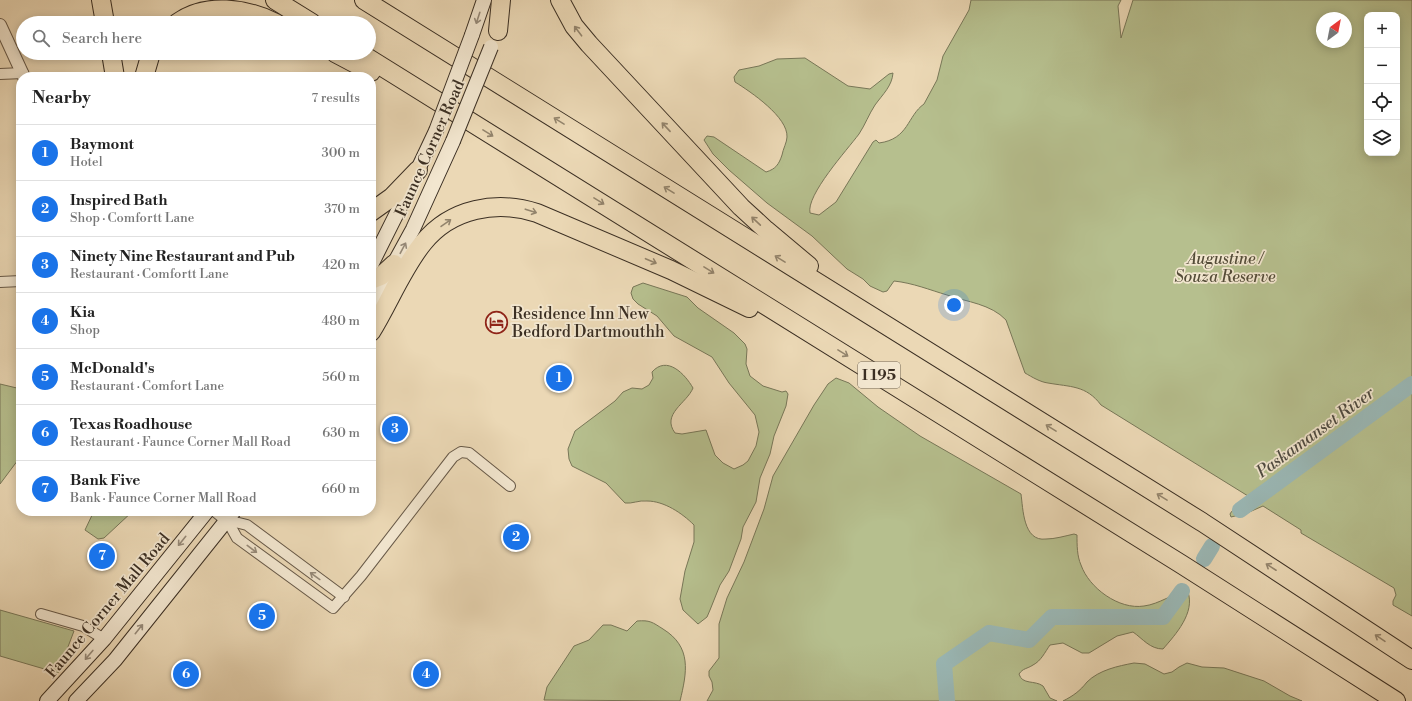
<!DOCTYPE html>
<meta charset="utf-8">
<style>
:root{--surface:#fff;--page:#f6f6f6;--text:#222;--muted:#767676;--line:#e0e0e0;--accent:#1a73e8}
body{margin:0;font-family:"Libre Bodoni",serif;background:var(--page);color:var(--text)}
.controls{position:absolute;right:12px;top:12px;display:grid;overflow:hidden;border-radius:8px;box-shadow:0 2px 10px #0003}
.controls button{width:36px;height:36px;display:grid;place-items:center;padding:0;border:0;border-bottom:1px solid var(--line);background:var(--surface);color:var(--text);font:20px sans-serif}
.compass{position:absolute;left:1316px;top:12px;width:36px;height:36px;border-radius:50%;background:var(--surface);box-shadow:0 2px 10px #0003;rotate:32deg}
.you{position:absolute;left:954px;top:305px;width:14px;height:14px;margin:-10px;border:3px solid #fff;border-radius:50%;background:#1a73e8;box-shadow:0 0 0 6px #1a73e833}
.badge{display:grid;place-items:center;width:26px;height:26px;border-radius:50%;background:var(--accent);color:#fff;font-size:13px;font-weight:700}
.pin{position:absolute;translate:-50% -50%;border:2px solid #fff;box-shadow:0 1px 4px #0006}
.list{margin:0;padding:0;list-style:none}
h2{display:flex;justify-content:space-between;align-items:center;height:52px;margin:0;padding:0 16px;font-size:17px}
h2 small{font-size:13px;font-weight:400;color:var(--muted)}
.list li{display:grid;grid-template-columns:26px 1fr auto;gap:12px;align-items:center;box-sizing:border-box;height:56px;padding:0 16px;border-top:1px solid var(--line)}
.list b{display:block;font-size:15px;white-space:nowrap}
.list p{margin:0;font-size:13px;white-space:nowrap;color:var(--muted)}
.list em{font-size:13px;font-style:normal;color:var(--muted)}
.icon{flex:none;width:22px;height:22px;fill:none;stroke:currentColor;stroke-width:2;stroke-linecap:round;stroke-linejoin:round}
.map{position:relative;flex:none;width:1412px;height:701px;overflow:hidden}
.search{position:absolute;background:var(--surface);box-shadow:0 2px 10px #0003;left:16px;top:16px;width:360px;height:44px;display:flex;align-items:center;gap:10px;box-sizing:border-box;padding:0 14px;border-radius:22px;color:var(--muted);font-size:15px}
.panel{position:absolute;background:var(--surface);box-shadow:0 2px 10px #0003;left:16px;top:72px;width:360px;height:444px;border-radius:16px}
.map>svg:first-child{display:block}
.green{fill:#b6bf8e;stroke:#787758;fill-rule:evenodd}
.lines{fill:none;stroke-linecap:round;stroke-linejoin:round}
.river{stroke:#9ab8b6;stroke-width:16}
.minor-casing{stroke:#675948;stroke-width:12}
.tertiary-casing{stroke:#675948;stroke-width:14}
.secondary-casing{stroke:#3b2f23;stroke-width:16}
.motorway-casing{stroke:#3b2f23;stroke-width:20}
.minor{stroke:#f2e6cf;stroke-width:10}
.tertiary{stroke:#f2e6cf;stroke-width:12}
.secondary{stroke:#f2e6cf;stroke-width:14}
.motorway{stroke:#ebd8b5;stroke-width:18}
.secondary-bridge-casing{stroke:#3b2f23;stroke-width:16;stroke-linecap:butt}
.secondary-bridge{stroke:#f2e6cf;stroke-width:14}
.oneway{stroke:#968a79}
.oneway2{stroke:#93846c}
.labels{text-anchor:middle;stroke-width:3.5;stroke-linejoin:round;paint-order:stroke}
.shield{fill:#f2e6cf;stroke:#726657;stroke-width:1}
.shield-label{font-size:15px;font-weight:bold;fill:#3b2f23}
.street-label{font-size:16px;fill:#3b2f23;stroke:#f2e6cf}
.park-label{font-size:16px;font-style:italic;fill:#544c38;stroke:#f2e6cf}
.poi-label{font-size:16px;fill:#3b2f23;stroke:#f2e6cf;text-anchor:start}
.water-label{font-size:17px;font-style:italic;fill:#4e4a40;stroke:#f2e6cf}
</style>
<div class="map">
<svg width="1412" height="701" viewBox="0 0 1412 701">
<rect width="100%" height="100%" fill="#ebd8b5"/>
<filter id="stains"><feTurbulence type="fractalNoise" baseFrequency=".005" numOctaves="4"/><feColorMatrix values="0 0 0 0 .2 0 0 0 0 .09 0 0 0 0 .02 0 0 0 .5 -.17"/></filter>
<radialGradient id="worn" r=".72"><stop offset=".6" stop-color="#630" stop-opacity="0"/><stop offset="1" stop-color="#630" stop-opacity=".3"/></radialGradient>
<g class="green">
<path d="M971 0H1121L1118 6 1121 38 1133 0H1412V616L1393 605V601L1396 595 1394 588 1301 533V530L1263 506 1247 513 1231 517 1230 514C1234 506 1245 504 1248 496L1101 405C1086 385 1070 387 1048 383 1040 382 1032 377 1025 373L1006 320C991 304 967 302 947 295 930 290 913 283 894 281L887 291 883 292 870 286 863 279 847 269 812 236 767 203 729 170 713 154 704 140 707 136 714 137 766 172C776 169 779 164 782 155 783 149 787 142 787 137 788 117 751 92 735 82L734 77 739 70 759 66 777 59 805 58 848 86 870 89 889 74 893 73C892 86 883 94 875 105 869 114 865 125 859 134 847 150 806 195 810 213L819 215 836 202 873 142 876 140 879 143C909 139 907 116 924 104L937 80 943 56 969 10ZM1367 15H1397V153H1367ZM1322 18H1346V42H1322Z"/>
<path d="M643 283 687 297 698 308 734 333 745 344 747 349 746 364 750 376 763 386 782 392 786 391 788 394 786 406 774 436 770 454 760 478 756 502 743 527 741 539 729 571 720 585 710 610 707 617 698 624 683 610 680 599 685 571 694 542V525C682 513 664 501 647 501 639 500 632 504 625 503L606 483 572 466 569 459 568 449 575 431 615 401 623 392 632 388 642 389 649 385 653 378 652 372C667 355 685 374 693 388 687 403 661 414 675 433L682 434 706 430 715 455 723 463 734 469 743 465 748 461 756 446 759 432 755 415 729 383 712 357 674 336 657 316 638 304 633 299 631 293 633 287Z"/>
<path d="M836 378 849 383 878 407 920 436 1021 494C1023 508 1023 542 1046 539 1055 539 1065 536 1074 534L1077 535C1077 545 1077 556 1081 565 1089 588 1119 610 1144 606 1160 604 1172 593 1188 592 1195 613 1176 634 1163 649 1150 649 1143 639 1133 632L1117 636 1089 653H1082L1063 643 1050 645C1045 652 1041 661 1033 665 1027 669 1023 668 1019 674 1022 685 1035 680 1043 686L1050 698 1057 701H707L713 690 712 682 709 676V671L719 658V624L727 598 744 562 764 509 773 476 814 405 828 384Z"/>
<polygon points="0,384 21,389 21,456 0,484"/>
<polygon points="94,511 133,511 104,538 98,539 85,530"/>
<polygon points="0,610 74,631 58,673 0,656"/>
<path d="M637 621C650 620 652 622 663 629 692 647 687 672 680 701L544 700 547 687 574 646 589 640 603 625H611L627 631Z"/>
<path d="M1134 663 1145 664 1164 674 1172 672 1179 667 1187 663 1202 667 1224 668 1264 681 1290 696 1302 701H1063C1073 696 1080 691 1087 682 1099 670 1118 666 1134 663Z"/>
</g>
<g class="lines">
<g class="river">
<polyline points="1240,510 1412,384"/>
<polyline points="1204,559 1212,546"/>
<polyline points="947,701 944,664 989,633 1029,640 1052,617 1163,617 1182,591"/>
</g>
<defs>
<g id="minor">
<polyline points="0,74 23,73"/>
<polyline points="0,282 21,281"/>
<polyline points="227,520 237,538 333,608 361,576 453,457 461,452 469,453 510,486"/>
<polyline points="227,520 247,525 344,597"/>
<polyline points="41,614 83,626 104,639"/>
</g>
<g id="tertiary">
<polyline points="0,25 24,77"/>
<polyline points="216,511 227,520"/>
</g>
<g id="secondary">
<polyline points="472,35 484,0"/>
<polyline points="371,265 403,201 436,131"/>
<polyline points="371,306 413,229 453,141"/>
<polyline points="47,701 104,639 207,511"/>
<polyline points="76,701 115,660 234,511"/>
</g>
<g id="motorway">
<polyline points="101,0 105,23"/>
<polyline points="275,0 312,23"/>
<polyline points="364,0 1202,522 1412,660"/>
<polyline points="560,0 574,26 589,44 741,207 766,230 809,266"/>
<path d="M177 23C206 2 246 8 276 23"/>
<polyline points="498,31 501,0"/>
<polyline points="111,53 115,77"/>
<polyline points="335,53 371,72"/>
<polyline points="360,53 1181,564 1396,701"/>
<polyline points="144,77 151,53"/>
<polyline points="371,212 392,197 418,170"/>
<polyline points="371,280 381,276 394,264"/>
<path d="M371 332C389 303 402 269 423 243 451 208 497 200 537 213L671 270 749 308"/>
</g>
</defs>
<use href="#minor" class="minor-casing"/>
<use href="#tertiary" class="tertiary-casing"/>
<use href="#secondary" class="secondary-casing"/>
<use href="#motorway" class="motorway-casing"/>
<use href="#minor" class="minor"/>
<use href="#tertiary" class="tertiary"/>
<use href="#secondary" class="secondary"/>
<use href="#motorway" class="motorway"/>
<defs>
<g id="secondary-bridge">
<polyline points="436,131 472,35"/>
<polyline points="453,141 491,47"/>
</g>
</defs>
<use href="#secondary-bridge" class="secondary-bridge-casing"/>
<use href="#secondary-bridge" class="secondary-bridge"/>
</g>
<defs><path id="oneway-shaft" d="M-6 0H5M1.5-3L5.5 0L1.5 3" fill="none" stroke-width="1.6" stroke-linecap="round" stroke-linejoin="round"/></defs>
<g class="oneway">
<use href="#oneway-shaft" transform="translate(478 18) rotate(108)"/>
<use href="#oneway-shaft" transform="translate(403 248) rotate(-62)"/>
<use href="#oneway-shaft" transform="translate(182 541) rotate(129)"/>
<use href="#oneway-shaft" transform="translate(252 549) rotate(37)"/>
<use href="#oneway-shaft" transform="translate(315 576) rotate(-144)"/>
<use href="#oneway-shaft" transform="translate(139 629) rotate(-51)"/>
<use href="#oneway-shaft" transform="translate(89 655) rotate(130)"/>
</g>
<g class="oneway2">
<use href="#oneway-shaft" transform="translate(578 31) rotate(-127)"/>
<use href="#oneway-shaft" transform="translate(559 121) rotate(-148)"/>
<use href="#oneway-shaft" transform="translate(666 127) rotate(-133)"/>
<use href="#oneway-shaft" transform="translate(488 133) rotate(32)"/>
<use href="#oneway-shaft" transform="translate(669 190) rotate(-148)"/>
<use href="#oneway-shaft" transform="translate(599 201) rotate(32)"/>
<use href="#oneway-shaft" transform="translate(531 211) rotate(18)"/>
<use href="#oneway-shaft" transform="translate(756 221) rotate(-137)"/>
<use href="#oneway-shaft" transform="translate(446 223) rotate(-35)"/>
<use href="#oneway-shaft" transform="translate(780 259) rotate(-148)"/>
<use href="#oneway-shaft" transform="translate(651 261) rotate(23)"/>
<use href="#oneway-shaft" transform="translate(709 270) rotate(32)"/>
<use href="#oneway-shaft" transform="translate(843 353) rotate(32)"/>
<use href="#oneway-shaft" transform="translate(1051 428) rotate(-148)"/>
<use href="#oneway-shaft" transform="translate(1162 497) rotate(-148)"/>
<use href="#oneway-shaft" transform="translate(1271 567) rotate(-147)"/>
<use href="#oneway-shaft" transform="translate(1380 638) rotate(-146)"/>
</g>
<defs>
<symbol id="hotel-ring" viewBox="-11 -11 22 22"><circle r="9.5" fill="#f2e6cf" stroke="#8f2418" stroke-width="1.5"/><path d="M-6-4.5h1.5V1H6V5H4.5V3h-9V5H-6ZM-4 0a1.8 1.8 0 1 1 3.6 0ZM.5 0V-2.5h3Q6-2.5 6 0Z" fill="#8f2418"/></symbol>
</defs>
<g fill-rule="evenodd">
<use href="#hotel-ring" x="484" y="310" width="25" height="25"/>
</g>
<g class="labels">
<rect class="shield" x="858" y="362" width="42" height="26" rx="3"/>
<g class="shield-label">
<text x="879" y="380">I 195</text>
</g>
<g class="street-label">
<text transform="translate(429 148) rotate(-66)" y="6">Faunce Corner Road</text>
<text transform="translate(107 605) rotate(-50)" y="6">Faunce Corner Mall Road</text>
</g>
<g class="park-label">
<text x="1225" y="264">Augustine /<tspan x="1225" dy="18">Souza Reserve</tspan></text>
</g>
<g class="poi-label">
<text x="512" y="319">Residence Inn New<tspan x="512" dy="18">Bedford Dartmouthh</tspan></text>
</g>
<g class="water-label">
<text transform="translate(1315 432) rotate(-36)" y="6">Paskamanset River</text>
</g>
</g>
<rect width="100%" height="100%" filter="url(#stains)"/>
<rect width="100%" height="100%" fill="url(#worn)"/>
</svg>
<div class="controls">
<button>+</button>
<button>−</button>
<button><svg class="icon" aria-label="locate" viewBox="0 0 24 24"><circle cx="12" cy="12" r="6"/><path d="M12 2v4M12 18v4M2 12h4M18 12h4"/></svg></button>
<button><svg class="icon" aria-label="layers" viewBox="0 0 24 24"><path d="M12 4l9 5-9 5-9-5zM3 14l9 5 9-5"/></svg></button>
</div>
<svg class="compass" viewBox="-18 -18 36 36"><path d="M0-13l5 13h-10z" fill="#e53935"/><path d="M0 13l5-13h-10z" fill="#767676"/></svg>
<div class="you"></div>
<div class="pin badge" style="left:559px;top:378px">1</div>
<div class="pin badge" style="left:516px;top:537px">2</div>
<div class="pin badge" style="left:395px;top:429px">3</div>
<div class="pin badge" style="left:426px;top:674px">4</div>
<div class="pin badge" style="left:262px;top:616px">5</div>
<div class="pin badge" style="left:186px;top:674px">6</div>
<div class="pin badge" style="left:102px;top:556px">7</div>
<div class="search"><svg class="icon" aria-label="search" viewBox="0 0 24 24"><circle cx="10" cy="10" r="6"/><path d="M15 15l6 6"/></svg>Search here</div>
<section class="panel">
<h2>Nearby<small>7 results</small></h2>
<ul class="list">
<li><span class="badge">1</span><div><b>Baymont</b><p>Hotel</p></div><em>300 m</em></li>
<li><span class="badge">2</span><div><b>Inspired Bath</b><p>Shop · Comfortt Lane</p></div><em>370 m</em></li>
<li><span class="badge">3</span><div><b>Ninety Nine Restaurant and Pub</b><p>Restaurant · Comfortt Lane</p></div><em>420 m</em></li>
<li><span class="badge">4</span><div><b>Kia</b><p>Shop</p></div><em>480 m</em></li>
<li><span class="badge">5</span><div><b>McDonald's</b><p>Restaurant · Comfort Lane</p></div><em>560 m</em></li>
<li><span class="badge">6</span><div><b>Texas Roadhouse</b><p>Restaurant · Faunce Corner Mall Road</p></div><em>630 m</em></li>
<li><span class="badge">7</span><div><b>Bank Five</b><p>Bank · Faunce Corner Mall Road</p></div><em>660 m</em></li>
</ul>
</section>
</div>
